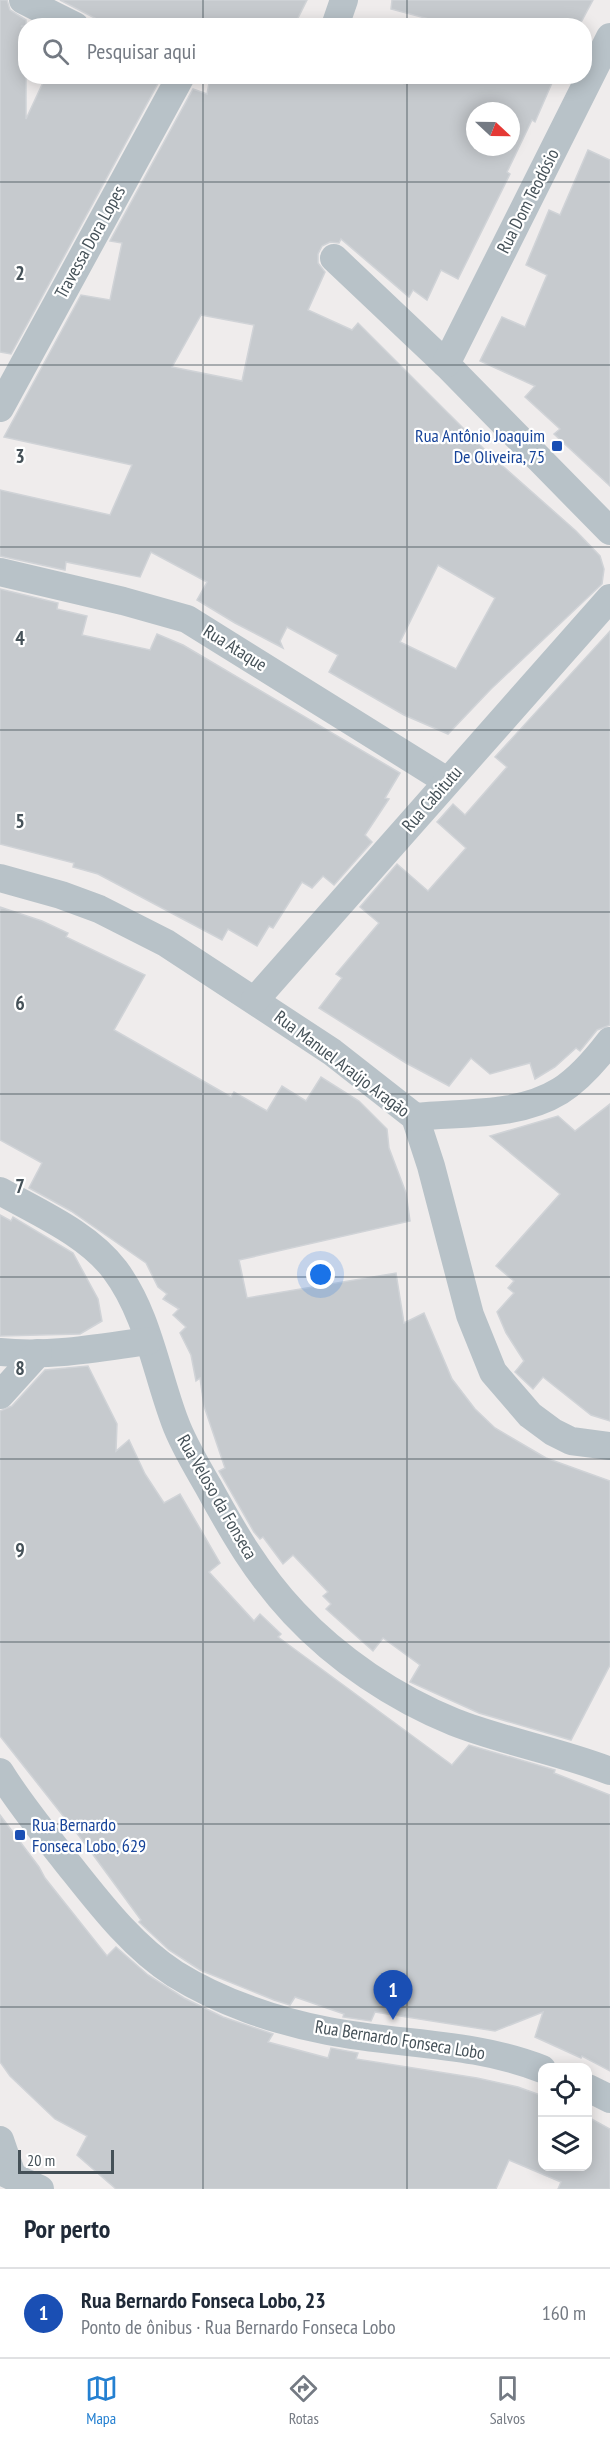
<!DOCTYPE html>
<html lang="pt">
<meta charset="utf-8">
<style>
:root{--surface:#fff;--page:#f2f2f3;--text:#1f2937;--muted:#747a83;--line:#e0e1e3;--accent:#2480d1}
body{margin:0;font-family:"PT Sans Narrow",sans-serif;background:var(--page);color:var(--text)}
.controls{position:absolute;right:18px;bottom:18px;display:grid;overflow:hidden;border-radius:12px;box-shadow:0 3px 15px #0003}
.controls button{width:54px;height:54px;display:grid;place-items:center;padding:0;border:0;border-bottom:2px solid var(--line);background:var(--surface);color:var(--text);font:30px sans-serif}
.compass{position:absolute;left:466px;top:102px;width:54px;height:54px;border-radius:50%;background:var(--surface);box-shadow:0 3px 15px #0003;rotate:112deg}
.scale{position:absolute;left:18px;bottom:15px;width:96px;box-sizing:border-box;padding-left:6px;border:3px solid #455158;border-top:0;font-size:16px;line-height:21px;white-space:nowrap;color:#455158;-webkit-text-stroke:4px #fff;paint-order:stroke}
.you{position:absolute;left:321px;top:1275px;width:21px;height:21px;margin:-15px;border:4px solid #fff;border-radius:50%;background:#1a73e8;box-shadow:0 0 0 9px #1a73e833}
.badge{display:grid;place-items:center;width:39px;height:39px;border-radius:50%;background:var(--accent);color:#fff;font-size:20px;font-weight:700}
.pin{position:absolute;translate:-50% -50px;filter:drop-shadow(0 2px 3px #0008)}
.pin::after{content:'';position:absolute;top:32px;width:21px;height:18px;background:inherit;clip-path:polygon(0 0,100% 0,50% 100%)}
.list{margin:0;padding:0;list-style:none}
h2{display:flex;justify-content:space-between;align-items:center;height:78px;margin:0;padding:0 24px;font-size:26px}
h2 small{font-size:20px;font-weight:400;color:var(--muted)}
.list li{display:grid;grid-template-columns:39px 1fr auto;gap:18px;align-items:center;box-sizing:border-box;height:90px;padding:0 24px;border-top:2px solid var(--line)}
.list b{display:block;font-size:22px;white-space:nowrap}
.list p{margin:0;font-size:20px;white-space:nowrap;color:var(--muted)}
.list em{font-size:20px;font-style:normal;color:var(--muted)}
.icon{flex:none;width:33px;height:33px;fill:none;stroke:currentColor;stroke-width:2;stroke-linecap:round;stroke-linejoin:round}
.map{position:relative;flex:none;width:610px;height:2189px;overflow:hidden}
.search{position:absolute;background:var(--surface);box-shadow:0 3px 15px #0003;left:18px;right:18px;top:18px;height:66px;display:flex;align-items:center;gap:15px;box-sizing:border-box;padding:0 21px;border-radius:24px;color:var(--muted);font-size:22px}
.sheet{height:168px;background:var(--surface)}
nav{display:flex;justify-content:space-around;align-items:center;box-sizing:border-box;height:84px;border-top:2px solid var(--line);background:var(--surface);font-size:16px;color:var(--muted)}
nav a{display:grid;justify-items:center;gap:3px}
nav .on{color:var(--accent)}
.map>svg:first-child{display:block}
.building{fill:#c6cace;stroke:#d0d3d7;stroke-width:1.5;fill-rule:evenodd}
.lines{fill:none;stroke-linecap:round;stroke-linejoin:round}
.street{stroke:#b8c2c8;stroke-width:28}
.grid{fill:none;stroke:#455158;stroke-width:1.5;stroke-opacity:0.55}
.transit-dot{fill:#1a4fb4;stroke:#fff;stroke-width:2}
.labels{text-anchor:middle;stroke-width:4.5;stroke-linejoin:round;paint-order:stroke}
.street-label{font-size:18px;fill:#455158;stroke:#fff}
.transit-label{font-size:18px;fill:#164399;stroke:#fff;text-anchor:end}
.grid-label{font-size:20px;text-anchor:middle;font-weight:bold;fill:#455158;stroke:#fff;stroke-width:4.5;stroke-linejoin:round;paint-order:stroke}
</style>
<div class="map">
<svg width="610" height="2189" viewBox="0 0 610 2189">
<rect width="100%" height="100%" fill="#efecec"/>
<g class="building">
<polygon points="0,0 7,0 10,10 26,20 26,26 21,26 26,28 26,119 46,76 162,76 11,354 0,352"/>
<polygon points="60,0 307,0 294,26 110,26"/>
<polygon points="392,0 593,0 579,26 455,26 391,9"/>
<path d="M387 76H555L535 122 532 120 507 172 510 174 458 279 441 270 427 300 413 290 409 297 341 239 339 243 330 242 322 246 318 254V263L325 272 308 310 352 330 358 323 489 454 576 531 600 556 604 569 602 584 491 689 448 734 404 715 329 672 338 655 287 627 280 641 283 648 235 623 197 600 207 582 151 552 140 577 66 562 65 570 0 556V490L110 515 132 465 4 437 81 295 110 300 122 243 110 241 193 89 207 94 209 83 401 84ZM475 111H511V147H475ZM201 315 254 325 242 381 172 367ZM438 565 495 598 456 669 400 642Z"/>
<polygon points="588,150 610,160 610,486 554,434 560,429 525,397 535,386 480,361 502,317 525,327 547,275 526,265 549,210 560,215"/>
<polygon points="0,589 58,603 57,609 87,616 82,635 150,650 157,634 183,645 400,773 385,798 389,799 365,835 372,842 334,885 323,876 312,888 302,882 273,928 269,926 257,946 228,929 222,940 98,874 73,867 74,863 0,844"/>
<polygon points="610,631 610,1025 597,1030 580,1051 576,1048 555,1067 535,1079 530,1063 490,1074 471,1058 449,1086 406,1063 319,1008 342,978 336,974 379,923 360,907 397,864 428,891 466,848 437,822 453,804 465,815 507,767 495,757"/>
<polygon points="0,907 42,921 68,933 66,937 145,975 114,1030 231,1097 234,1092 267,1111 282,1086 306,1101 321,1077 359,1101 387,1129 389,1148 406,1193 410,1221 239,1260 247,1298 396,1273 404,1323 424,1313 452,1379 475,1409 495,1428 546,1458 610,1481 610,1665 571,1740 479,1713 410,1682 420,1665 383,1638 373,1651 326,1609 331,1604 323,1596 328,1592 293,1555 283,1564 263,1537 260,1539 254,1532 219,1471 225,1468 204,1406 200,1378 196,1381 191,1355 180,1333 186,1327 173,1315 179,1309 163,1299 167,1294 158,1287 146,1263 71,1211 29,1188 42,1163 0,1140"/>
<polygon points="610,1104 610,1421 591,1415 543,1377 533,1389 515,1372 524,1361 506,1333 497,1312 514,1293 508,1288 514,1281 496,1266 560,1194 490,1136 558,1116 575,1131"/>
<polygon points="0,1215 11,1221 13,1217 73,1253 98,1299 102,1321 80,1334 0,1336"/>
<polygon points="88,1366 117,1424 116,1451 129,1440 145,1474 164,1503 180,1494 220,1563 209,1572 254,1621 260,1614 281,1634 278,1637 452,1765 469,1745 555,1770 554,1773 610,1795 610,2071 582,2056 581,2058 535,2037 543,2012 495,2031 375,2012 371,2021 343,2017 344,2014 295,1997 290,2005 274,2000 200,1970 169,1950 139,1922 141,1920 83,1841 0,1736 0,1411 12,1406 45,1370"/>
<polygon points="0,1815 39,1867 45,1878 107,1956 116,1947 148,1975 184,1998 223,2017 273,2034 268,2042 328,2058 331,2048 358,2053 356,2059 477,2078 518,2087 543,2096 543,2166 588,2166 588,2117 610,2129 610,2189 558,2189 561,2182 509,2160 496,2189 116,2189 77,2155 87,2136 55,2119 10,2076 0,2062"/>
</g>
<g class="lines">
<g class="street">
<polyline points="23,0 75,26"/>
<polyline points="335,26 344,0"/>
<polyline points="334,258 446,364 610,531"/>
<polyline points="446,364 610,37"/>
<polyline points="0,408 181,76"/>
<polyline points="0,572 123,601 187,619 447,781"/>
<polyline points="0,878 61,895 99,909 166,943 332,1052 415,1117 431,1166 470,1315 493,1372 530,1415 553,1432 571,1441 610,1446"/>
<polyline points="255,1000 610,598"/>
<path d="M415 1117C462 1112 518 1117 560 1091 579 1079 597 1058 610 1041"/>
<path d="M0 1191C39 1213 88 1234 115 1270 148 1314 156 1372 175 1422 183 1444 196 1465 208 1486 233 1532 258 1575 294 1613 338 1660 395 1698 454 1722 505 1742 559 1751 610 1771"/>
<path d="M0 1352C49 1357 100 1348 148 1341"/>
<polyline points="0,1395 38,1353"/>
<path d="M0 1772C19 1803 42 1831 65 1860 97 1900 131 1946 175 1974 220 2002 276 2021 328 2031 399 2045 474 2042 542 2069"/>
<polyline points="588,2088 610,2099"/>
<polyline points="0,2140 12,2175"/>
<polyline points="0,2171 40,2189"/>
</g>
</g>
<path class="grid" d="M203 0V26M407 0V26M203 76V2189M407 76V2189M0 182H610M0 365H610M0 547H610M0 730H610M0 912H610M0 1094H610M0 1277H610M0 1459H610M0 1642H610M0 1824H610M0 2007H610"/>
<g class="transit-dot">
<rect x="551" y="440" width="12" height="12" rx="3"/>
<rect x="14" y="1829" width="12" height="12" rx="3"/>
</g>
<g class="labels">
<g class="street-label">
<text transform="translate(528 201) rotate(-63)" y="6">Rua Dom Teodósio</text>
<text transform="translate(90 242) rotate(-61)" y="6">Travessa Dora Lopes</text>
<text transform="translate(235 648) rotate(32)" y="6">Rua Ataque</text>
<text transform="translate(432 799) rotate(-49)" y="6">Rua Cabitutu</text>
<text transform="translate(342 1064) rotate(37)" y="6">Rua Manuel Araújo Aragão</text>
<text transform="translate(217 1497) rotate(60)" y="6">Rua Veloso da Fonseca</text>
<text transform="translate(400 2040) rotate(9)" y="6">Rua Bernardo Fonseca Lobo</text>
</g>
<g class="transit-label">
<text x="545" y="442">Rua Antônio Joaquim<tspan x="545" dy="21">De Oliveira, 75</tspan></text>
<text x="32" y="1831" text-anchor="start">Rua Bernardo<tspan x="32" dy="21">Fonseca Lobo, 629</tspan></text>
</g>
</g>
<g class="grid-label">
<text x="20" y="280">2</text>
<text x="20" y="463">3</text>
<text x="20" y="645">4</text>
<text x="20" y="828">5</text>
<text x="20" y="1010">6</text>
<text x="20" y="1193">7</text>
<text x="20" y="1375">8</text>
<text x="20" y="1557">9</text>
</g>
</svg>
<div class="controls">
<button><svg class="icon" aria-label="locate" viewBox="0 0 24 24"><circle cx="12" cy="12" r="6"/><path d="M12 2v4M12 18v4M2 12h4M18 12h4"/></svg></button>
<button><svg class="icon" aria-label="layers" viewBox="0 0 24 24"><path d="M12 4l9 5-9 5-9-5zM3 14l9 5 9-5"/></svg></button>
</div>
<svg class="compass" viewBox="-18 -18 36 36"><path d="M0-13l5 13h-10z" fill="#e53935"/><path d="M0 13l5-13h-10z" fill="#747a83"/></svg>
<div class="scale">20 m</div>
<div class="you"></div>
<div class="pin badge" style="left:393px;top:2020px;background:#1a4fb4">1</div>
<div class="search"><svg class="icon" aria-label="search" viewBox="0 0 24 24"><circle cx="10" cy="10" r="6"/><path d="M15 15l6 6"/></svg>Pesquisar aqui</div>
</div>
<section class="sheet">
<h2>Por perto<small></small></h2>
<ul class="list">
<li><span class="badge" style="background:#1a4fb4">1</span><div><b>Rua Bernardo Fonseca Lobo, 23</b><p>Ponto de ônibus · Rua Bernardo Fonseca Lobo</p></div><em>160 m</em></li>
</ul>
</section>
<nav>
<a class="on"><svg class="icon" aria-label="map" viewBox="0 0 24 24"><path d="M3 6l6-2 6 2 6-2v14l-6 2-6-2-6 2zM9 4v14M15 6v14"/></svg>Mapa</a>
<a><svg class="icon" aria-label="directions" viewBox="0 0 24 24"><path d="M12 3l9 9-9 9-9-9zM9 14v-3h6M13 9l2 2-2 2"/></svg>Rotas</a>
<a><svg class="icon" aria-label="saved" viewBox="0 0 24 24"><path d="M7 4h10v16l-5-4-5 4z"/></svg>Salvos</a>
</nav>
